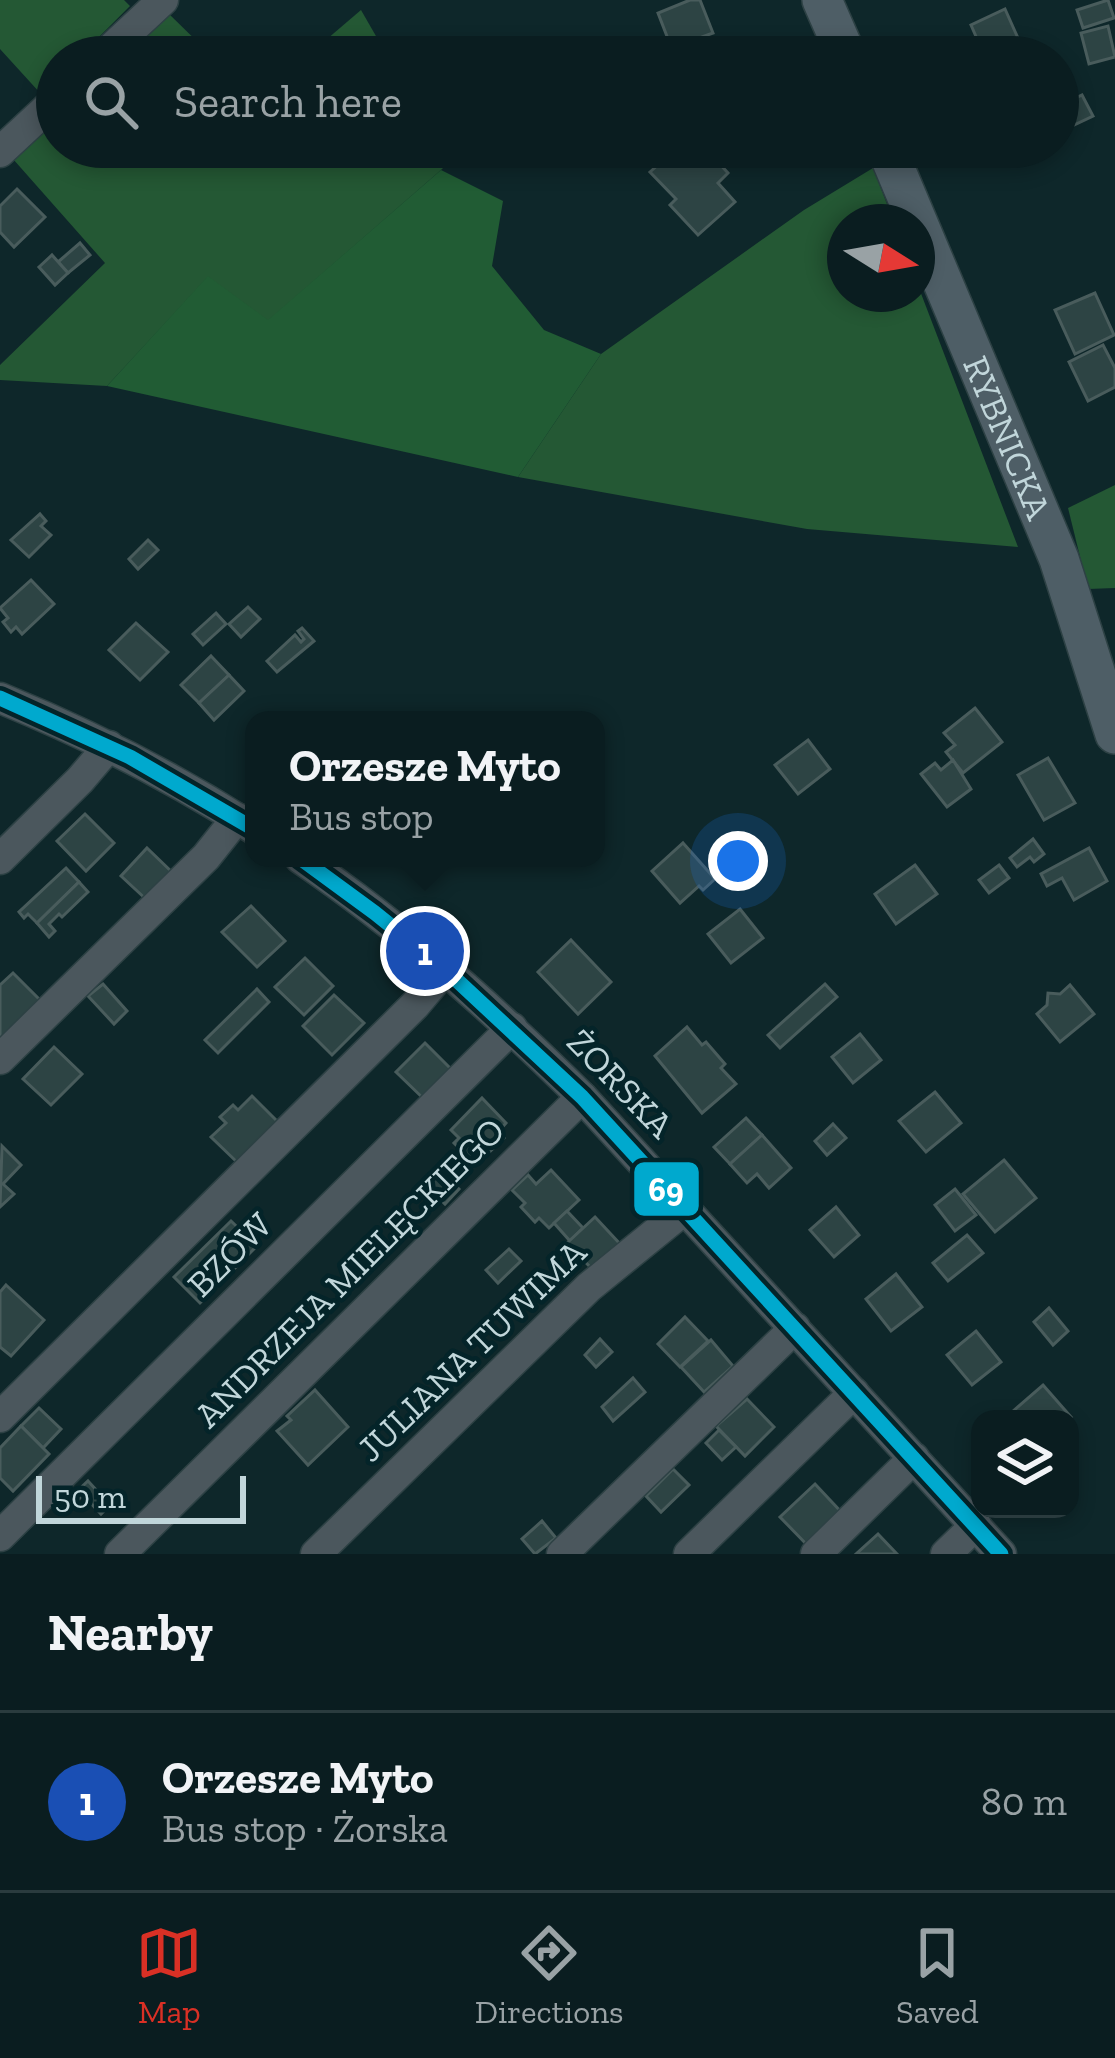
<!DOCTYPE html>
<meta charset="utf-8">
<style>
:root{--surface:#0a1d20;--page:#132629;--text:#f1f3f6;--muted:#99a2a5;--line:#2a3b3e;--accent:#d93025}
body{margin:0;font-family:"Zilla Slab",serif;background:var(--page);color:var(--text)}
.controls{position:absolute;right:36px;bottom:36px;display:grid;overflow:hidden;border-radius:24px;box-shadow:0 6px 18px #0003}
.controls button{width:108px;height:108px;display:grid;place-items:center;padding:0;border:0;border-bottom:3px solid var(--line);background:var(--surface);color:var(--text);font:60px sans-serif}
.compass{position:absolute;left:827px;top:204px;width:108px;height:108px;border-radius:50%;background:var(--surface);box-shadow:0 6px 18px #0003;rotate:101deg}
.scale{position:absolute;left:36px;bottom:30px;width:210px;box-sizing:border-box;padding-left:12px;border:6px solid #c1d6da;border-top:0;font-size:33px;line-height:42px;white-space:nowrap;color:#c1d6da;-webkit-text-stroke:9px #042429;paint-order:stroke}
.you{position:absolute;left:738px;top:861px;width:42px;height:42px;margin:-30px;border:9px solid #fff;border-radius:50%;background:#1a73e8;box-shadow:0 0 0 18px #1a73e833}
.badge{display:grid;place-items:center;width:78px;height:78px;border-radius:50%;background:var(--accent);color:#fff;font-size:39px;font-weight:700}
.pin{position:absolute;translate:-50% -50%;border:6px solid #fff;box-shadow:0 3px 12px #0006}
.popup{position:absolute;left:245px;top:711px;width:360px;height:156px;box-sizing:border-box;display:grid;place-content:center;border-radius:24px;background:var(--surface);filter:drop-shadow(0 3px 9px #0005);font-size:39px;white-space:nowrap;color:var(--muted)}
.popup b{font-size:45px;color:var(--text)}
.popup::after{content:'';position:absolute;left:50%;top:100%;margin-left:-24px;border:24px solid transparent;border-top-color:var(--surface)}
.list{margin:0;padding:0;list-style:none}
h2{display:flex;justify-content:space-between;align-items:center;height:156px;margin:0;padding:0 48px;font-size:51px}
h2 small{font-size:39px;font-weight:400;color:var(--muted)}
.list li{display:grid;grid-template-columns:78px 1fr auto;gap:36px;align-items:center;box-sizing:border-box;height:180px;padding:0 48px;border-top:3px solid var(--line)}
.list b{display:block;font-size:45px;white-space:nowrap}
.list p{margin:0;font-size:39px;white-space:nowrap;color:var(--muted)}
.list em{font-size:39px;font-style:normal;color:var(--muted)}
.icon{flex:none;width:66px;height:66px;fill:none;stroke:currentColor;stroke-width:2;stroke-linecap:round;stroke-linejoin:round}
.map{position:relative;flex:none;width:1115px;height:1554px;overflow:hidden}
.search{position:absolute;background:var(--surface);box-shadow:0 6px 18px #0003;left:36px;right:36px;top:36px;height:132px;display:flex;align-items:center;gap:30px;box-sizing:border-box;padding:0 42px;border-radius:66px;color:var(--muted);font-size:45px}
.sheet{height:336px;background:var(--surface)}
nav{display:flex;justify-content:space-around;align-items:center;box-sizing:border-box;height:168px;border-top:3px solid var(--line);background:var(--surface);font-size:33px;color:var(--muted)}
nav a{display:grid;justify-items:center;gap:6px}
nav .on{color:var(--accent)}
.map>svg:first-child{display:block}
.green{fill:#245834}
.forest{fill:#215c34}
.building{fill:#2d4444;stroke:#495c5c;stroke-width:3}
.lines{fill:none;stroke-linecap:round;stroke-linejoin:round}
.minor-casing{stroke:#2d4144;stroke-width:33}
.major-casing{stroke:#2d4144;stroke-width:42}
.minor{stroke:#4b575d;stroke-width:30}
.major{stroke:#4e5e66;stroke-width:39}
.bus-1-casing{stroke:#042429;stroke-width:24}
.bus-1{stroke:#00a9ce;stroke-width:15}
.labels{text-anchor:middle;stroke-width:9;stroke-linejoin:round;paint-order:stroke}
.street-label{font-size:36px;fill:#c1d6da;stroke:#042429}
.line-badge{stroke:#042429;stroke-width:4.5}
.badge-label{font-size:33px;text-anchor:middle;font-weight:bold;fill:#fff}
</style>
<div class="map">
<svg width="1115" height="1554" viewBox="0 0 1115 1554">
<rect width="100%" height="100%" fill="#0e272a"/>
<g class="green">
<polygon points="0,0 124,0 130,6 79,57 57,57 57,78 41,94 0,49"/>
<polygon points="361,10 388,57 306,57"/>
<polygon points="167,12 213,57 120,57"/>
<polygon points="57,117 57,147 464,147 441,170 268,321 208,277 107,386 0,380 0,365 105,263 13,159"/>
<polygon points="873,168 894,222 845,222 845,294 917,294 917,283 1018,547 807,529 518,477 601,354 804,210"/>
<polygon points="1115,485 1115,588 1088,589 1068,508"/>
</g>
<polygon class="forest" points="441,170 503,201 492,266 544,330 601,354 518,477 107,386 208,276 268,320"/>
<g class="building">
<polygon points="690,0 700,0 713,33 696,39 700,48 675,57 658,13"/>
<polygon points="1108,0 1114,18 1083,28 1077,10"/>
<polygon points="1005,9 1022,47 1001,57 985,57 971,25"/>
<polygon points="1108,26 1115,57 1089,64 1081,33"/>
<polygon points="1082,95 1093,116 1074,125 1063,104"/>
<polygon points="678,147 684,147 690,154 698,147 704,147 728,173 718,183 735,202 698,235 670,205 676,199 650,172"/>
<polygon points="17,189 45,217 14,247 0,232 0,206"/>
<polygon points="80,243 90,255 68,273 58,262"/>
<polygon points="52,255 68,273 55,285 39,267"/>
<polygon points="1095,293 1114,335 1075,354 1055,310"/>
<polygon points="1103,345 1115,368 1115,387 1088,401 1069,362"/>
<polygon points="40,514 46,521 41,526 51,535 29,557 11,540"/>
<polygon points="148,540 158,550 138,569 129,559"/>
<polygon points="31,580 54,604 22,634 16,627 11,632 3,622 8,618 0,608"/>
<polygon points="248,607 260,619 241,637 229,624"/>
<polygon points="216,613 226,624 203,645 193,634"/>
<polygon points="136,623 168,652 140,680 109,650"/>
<polygon points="302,628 314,641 277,672 267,661 295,635 301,642 304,639 298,631"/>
<polygon points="211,656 229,675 199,703 181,685"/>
<polygon points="229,675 244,691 214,720 199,703"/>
<polygon points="975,708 1002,742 963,773 946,752 955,745 944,733"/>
<polygon points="808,740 830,769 798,794 775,765"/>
<polygon points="1048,758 1075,803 1044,820 1018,775"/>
<polygon points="953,760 971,789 947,807 921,774 935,763 941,770"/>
<polygon points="85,814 114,843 86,871 57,841"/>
<polygon points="1033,839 1044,854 1034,862 1030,857 1017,867 1010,858"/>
<polygon points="683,843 715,879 703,890 699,886 680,903 652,871"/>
<polygon points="147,848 175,875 149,902 121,876"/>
<polygon points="1089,848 1107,881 1074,900 1062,878 1047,886 1041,874"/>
<polygon points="915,865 937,894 896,924 875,894"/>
<polygon points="999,865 1009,878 989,893 979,880"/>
<polygon points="66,868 79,882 37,923 28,914 24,918 19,912"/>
<polygon points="79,882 88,892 62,917 59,914 49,924 55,931 49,937 37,923"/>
<polygon points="251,906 285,941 257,967 222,932"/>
<polygon points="740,909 763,938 731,963 708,934"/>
<polygon points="571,940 611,982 578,1014 538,972"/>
<polygon points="305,958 333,986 304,1015 275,987"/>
<polygon points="13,973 41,1001 3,1039 0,1035 0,985"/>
<polygon points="103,984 127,1011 114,1024 88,996"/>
<polygon points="825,984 837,997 780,1048 768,1035"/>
<polygon points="1070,985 1094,1014 1060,1042 1037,1014 1047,1005 1048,993 1060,994"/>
<polygon points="257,989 269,1002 218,1053 205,1040"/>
<polygon points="334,995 364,1023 332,1055 303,1026"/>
<polygon points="687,1027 702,1045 706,1042 725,1064 721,1068 736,1084 702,1113 655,1056"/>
<polygon points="860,1034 881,1060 853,1083 832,1057"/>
<polygon points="425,1043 455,1073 427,1102 396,1072"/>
<polygon points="54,1047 82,1074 51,1105 23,1079"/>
<polygon points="935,1092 961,1123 926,1152 899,1121"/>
<polygon points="252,1096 280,1124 240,1165 211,1137 226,1123 220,1117 233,1105 238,1110"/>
<polygon points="482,1098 506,1123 498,1132 504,1138 476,1165 454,1143 459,1138 451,1130"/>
<polygon points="746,1118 762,1135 730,1164 714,1147"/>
<polygon points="833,1124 846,1138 827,1155 815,1141"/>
<polygon points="762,1135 791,1168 769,1188 757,1174 747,1183 730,1164"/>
<polygon points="2,1146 21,1165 3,1184 14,1194 0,1207"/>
<polygon points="1004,1160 1036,1198 995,1232 963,1194"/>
<polygon points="551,1170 579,1200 549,1228 539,1218 535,1222 521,1207 525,1203 512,1190 528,1175 536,1184"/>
<polygon points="440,1171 459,1189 445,1204 437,1196 431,1202 420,1191"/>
<polygon points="955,1189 976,1215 955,1231 935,1205"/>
<polygon points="836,1207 859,1235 834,1257 810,1230"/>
<polygon points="567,1211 583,1228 570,1241 554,1223"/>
<polygon points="595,1217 621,1245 594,1271 567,1243"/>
<polygon points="231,1221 257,1246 200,1303 174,1277"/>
<polygon points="967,1235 983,1253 948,1281 933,1263"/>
<polygon points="509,1249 521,1261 498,1283 486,1270"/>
<polygon points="896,1274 922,1307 891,1331 866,1299"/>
<polygon points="6,1285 44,1320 11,1356 0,1347 0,1292"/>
<polygon points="1049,1308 1068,1331 1053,1345 1034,1322"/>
<polygon points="685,1317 708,1341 680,1367 658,1344"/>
<polygon points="976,1331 1001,1362 972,1385 947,1355"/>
<polygon points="600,1339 612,1352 596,1367 585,1355"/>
<polygon points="711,1340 733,1366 704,1392 681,1367"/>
<polygon points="633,1378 645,1392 613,1421 602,1407"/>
<polygon points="1043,1385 1071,1417 1068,1419 1019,1419 1012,1412"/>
<polygon points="315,1390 348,1427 308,1465 277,1431 291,1420 287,1416"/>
<polygon points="747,1399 774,1427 745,1456 716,1426"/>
<polygon points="39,1408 61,1429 43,1448 21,1426"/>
<polygon points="21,1426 49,1454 13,1491 0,1478 0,1448"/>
<polygon points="719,1430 736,1447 722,1460 706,1443"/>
<polygon points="673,1469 689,1485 661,1512 646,1496"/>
<polygon points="88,1481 110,1505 101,1514 83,1495 77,1501 72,1496"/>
<polygon points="815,1484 844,1515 810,1548 780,1517"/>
<polygon points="542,1521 556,1538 535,1554 522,1539"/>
<polygon points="878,1534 897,1554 856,1554"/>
</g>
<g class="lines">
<defs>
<g id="minor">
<polyline points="102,57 163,0"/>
<polyline points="0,152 57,99"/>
<path d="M0 698C88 734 173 777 254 829"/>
<path d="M300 858C403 928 494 1010 582 1097L1001 1554"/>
<polyline points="0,859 80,780 109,746"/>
<polyline points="0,1059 206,857 237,818"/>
<polyline points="0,1417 415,1005 446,968"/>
<polyline points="0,1536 512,1028"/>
<polyline points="120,1554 582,1097"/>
<polyline points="316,1554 589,1287 685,1209"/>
<polyline points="562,1554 795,1328"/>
<polyline points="689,1554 854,1393"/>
<polyline points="816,1554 914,1458"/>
<polyline points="946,1554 976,1525"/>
</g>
<g id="major">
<polyline points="822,0 847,57"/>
<path id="s1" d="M886 147 1059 559 1115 734"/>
</g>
</defs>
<use href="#minor" class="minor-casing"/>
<use href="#major" class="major-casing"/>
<use href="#minor" class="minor"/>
<use href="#major" class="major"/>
<defs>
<g id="bus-1">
<polyline points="0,698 130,757 254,829"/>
<polyline points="300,858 375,913 447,971 582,1097 1001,1554"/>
</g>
</defs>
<use href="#bus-1" class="bus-1-casing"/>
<use href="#bus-1" class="bus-1"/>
</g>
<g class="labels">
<g class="street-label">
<text dy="13" stroke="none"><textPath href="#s1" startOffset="315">RYBNICKA</textPath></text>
<text transform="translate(621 1083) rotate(46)" y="13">ŻORSKA</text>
<text transform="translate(229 1254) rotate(-45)" y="13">BZÓW</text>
<text transform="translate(349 1272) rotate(-45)" y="13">ANDRZEJA MIELĘCKIEGO</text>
<text transform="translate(471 1350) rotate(-44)" y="13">JULIANA TUWIMA</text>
</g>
</g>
<rect class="line-badge" x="632" y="1160" width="69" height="58" rx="12" fill="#00a9ce"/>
<g class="badge-label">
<text x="666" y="1201">69</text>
</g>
</svg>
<div class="controls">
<button><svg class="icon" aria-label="layers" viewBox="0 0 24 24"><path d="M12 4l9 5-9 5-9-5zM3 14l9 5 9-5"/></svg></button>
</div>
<svg class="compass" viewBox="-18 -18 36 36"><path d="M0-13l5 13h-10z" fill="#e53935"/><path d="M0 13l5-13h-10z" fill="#99a2a5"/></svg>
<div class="scale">50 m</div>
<div class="you"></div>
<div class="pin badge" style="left:425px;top:951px;background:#1a4fb4">1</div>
<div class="popup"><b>Orzesze Myto</b>Bus stop</div>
<div class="search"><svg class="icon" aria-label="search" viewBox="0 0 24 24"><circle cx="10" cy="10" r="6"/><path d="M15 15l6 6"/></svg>Search here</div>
</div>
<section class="sheet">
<h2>Nearby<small></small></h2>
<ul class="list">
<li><span class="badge" style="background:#1a4fb4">1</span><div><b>Orzesze Myto</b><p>Bus stop · Żorska</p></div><em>80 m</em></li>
</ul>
</section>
<nav>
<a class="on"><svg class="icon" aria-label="map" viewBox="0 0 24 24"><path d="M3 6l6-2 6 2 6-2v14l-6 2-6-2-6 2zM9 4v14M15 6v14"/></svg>Map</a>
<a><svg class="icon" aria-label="directions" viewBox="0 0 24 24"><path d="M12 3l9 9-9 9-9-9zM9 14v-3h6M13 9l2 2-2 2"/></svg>Directions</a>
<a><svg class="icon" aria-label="saved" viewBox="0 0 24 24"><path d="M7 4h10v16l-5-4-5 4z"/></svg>Saved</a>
</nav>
